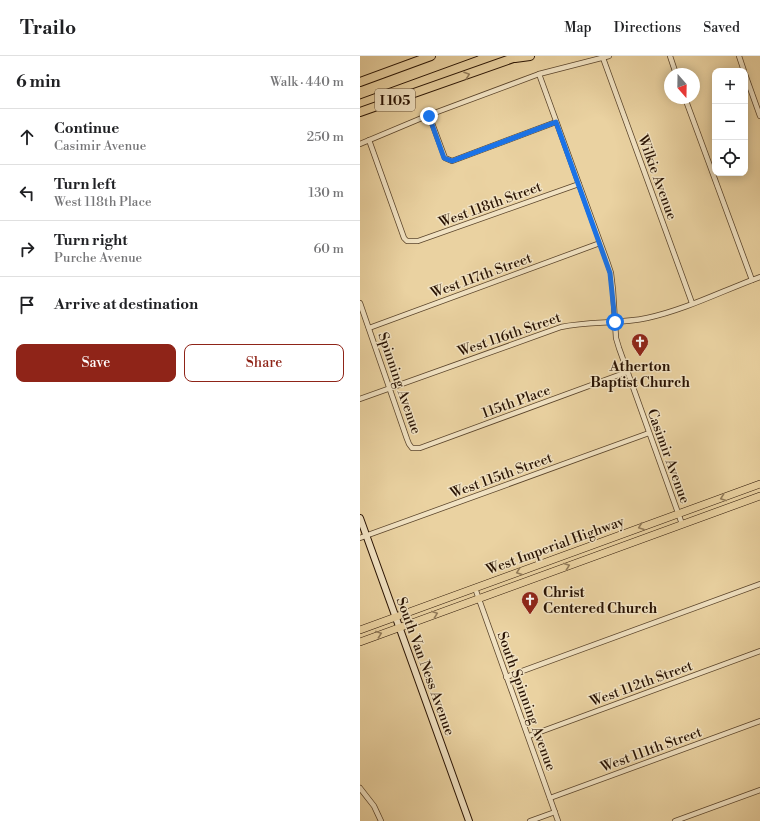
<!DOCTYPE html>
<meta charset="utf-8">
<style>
:root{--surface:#fff;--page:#f6f6f6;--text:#202124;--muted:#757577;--line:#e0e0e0;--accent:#8f2418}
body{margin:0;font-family:"Libre Bodoni",serif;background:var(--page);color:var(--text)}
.controls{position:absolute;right:12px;top:12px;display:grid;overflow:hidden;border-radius:8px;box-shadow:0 2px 10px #0003}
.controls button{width:36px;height:36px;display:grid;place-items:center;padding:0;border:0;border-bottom:1px solid var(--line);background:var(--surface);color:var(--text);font:20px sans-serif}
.compass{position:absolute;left:304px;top:12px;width:36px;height:36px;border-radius:50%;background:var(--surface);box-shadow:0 2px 10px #0003;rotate:160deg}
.stop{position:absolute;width:12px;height:12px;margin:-9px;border:3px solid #1a73e8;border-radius:50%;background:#fff}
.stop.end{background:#1a73e8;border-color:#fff;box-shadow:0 1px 4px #0008}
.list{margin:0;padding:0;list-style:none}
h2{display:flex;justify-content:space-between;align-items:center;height:52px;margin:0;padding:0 16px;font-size:17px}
h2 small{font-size:13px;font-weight:400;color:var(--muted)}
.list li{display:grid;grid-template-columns:26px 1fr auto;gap:12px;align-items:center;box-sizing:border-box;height:56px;padding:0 16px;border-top:1px solid var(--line)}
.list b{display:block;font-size:15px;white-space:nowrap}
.list p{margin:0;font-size:13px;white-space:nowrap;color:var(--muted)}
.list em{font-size:13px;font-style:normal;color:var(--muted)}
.actions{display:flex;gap:8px;padding:12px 16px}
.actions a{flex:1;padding:9px 0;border:1px solid var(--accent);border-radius:8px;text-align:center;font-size:14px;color:var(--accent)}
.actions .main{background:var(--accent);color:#fff}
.icon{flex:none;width:22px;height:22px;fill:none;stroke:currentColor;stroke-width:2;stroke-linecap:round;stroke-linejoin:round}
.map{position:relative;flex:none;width:400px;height:765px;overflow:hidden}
header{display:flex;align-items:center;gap:24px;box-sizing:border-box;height:56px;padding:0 20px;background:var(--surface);border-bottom:1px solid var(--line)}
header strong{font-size:19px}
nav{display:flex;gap:22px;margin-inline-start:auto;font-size:14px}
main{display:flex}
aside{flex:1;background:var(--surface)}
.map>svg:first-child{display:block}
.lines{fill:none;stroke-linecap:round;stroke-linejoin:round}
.street-casing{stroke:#59432a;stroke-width:6}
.secondary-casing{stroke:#291303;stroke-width:8}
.primary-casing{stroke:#291303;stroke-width:8}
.highway-casing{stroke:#291303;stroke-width:10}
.street{stroke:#f1e2c2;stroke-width:4.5}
.secondary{stroke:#f1e2c2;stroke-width:6}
.primary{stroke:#ead2a1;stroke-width:7}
.highway{stroke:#ead2a1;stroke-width:8}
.tram{stroke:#291303;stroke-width:1}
.oneway{stroke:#937c5a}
.route{stroke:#1a73e8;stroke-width:5}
.labels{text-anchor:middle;stroke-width:3;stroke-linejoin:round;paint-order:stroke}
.shield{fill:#f1e2c2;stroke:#65513c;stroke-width:1}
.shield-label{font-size:13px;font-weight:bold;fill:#291303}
.street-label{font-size:14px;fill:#291303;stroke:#f1e2c2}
.poi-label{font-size:14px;font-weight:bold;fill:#291303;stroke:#f1e2c2}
</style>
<header>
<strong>Trailo</strong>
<nav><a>Map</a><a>Directions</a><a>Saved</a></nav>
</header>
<main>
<aside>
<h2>6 min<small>Walk · 440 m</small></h2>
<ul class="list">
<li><svg class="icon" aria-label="ahead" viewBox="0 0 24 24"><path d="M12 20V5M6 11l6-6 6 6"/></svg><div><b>Continue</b><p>Casimir Avenue</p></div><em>250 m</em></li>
<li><svg class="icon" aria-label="left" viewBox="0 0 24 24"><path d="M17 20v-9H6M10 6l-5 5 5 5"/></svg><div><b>Turn left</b><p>West 118th Place</p></div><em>130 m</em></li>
<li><svg class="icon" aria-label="right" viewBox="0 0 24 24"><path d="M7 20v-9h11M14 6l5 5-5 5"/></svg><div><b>Turn right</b><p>Purche Avenue</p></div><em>60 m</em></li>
<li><svg class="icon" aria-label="arrive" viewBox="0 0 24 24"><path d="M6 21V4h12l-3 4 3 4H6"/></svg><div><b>Arrive at destination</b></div></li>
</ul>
<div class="actions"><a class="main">Save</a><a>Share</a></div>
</aside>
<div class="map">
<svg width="400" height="765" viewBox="0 0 400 765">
<rect width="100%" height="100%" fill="#ead2a1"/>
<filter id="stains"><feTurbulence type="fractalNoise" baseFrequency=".005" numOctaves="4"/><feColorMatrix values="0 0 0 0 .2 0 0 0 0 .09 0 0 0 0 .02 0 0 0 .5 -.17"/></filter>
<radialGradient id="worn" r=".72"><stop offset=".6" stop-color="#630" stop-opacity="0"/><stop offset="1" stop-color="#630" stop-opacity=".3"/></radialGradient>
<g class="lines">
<defs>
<g id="street">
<polyline points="310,0 316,18"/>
<polyline points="379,0 384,15"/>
<polyline points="243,2 332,247"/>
<polyline points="179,18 247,205 251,217 253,234 256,282 259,292 322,468"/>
<polyline points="385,18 400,60"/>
<polyline points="325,42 392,224"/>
<polyline points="69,59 85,102 92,105 196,66"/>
<polyline points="9,84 44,182 47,185 58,185 219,128"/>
<polyline points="0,88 69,59 179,18 249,0"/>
<polyline points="0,247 47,383 49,388 52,392 60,392 267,316"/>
<polyline points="9,272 240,187"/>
<path d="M0 343 201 271C230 265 259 268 287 262 325 254 364 234 400 221"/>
<polyline points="0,482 289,377"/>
<polyline points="115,532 198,765"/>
<polyline points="146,621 400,528"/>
<polyline points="169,680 400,595"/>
<polyline points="0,732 14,750 21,765"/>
<polyline points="190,742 400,665"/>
<polyline points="170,765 195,756"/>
<polyline points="315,765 400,734"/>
</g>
<polyline id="secondary" points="0,462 109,765"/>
<g id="primary">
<polyline points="0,574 400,428"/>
<polyline points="0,586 400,440"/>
</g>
<g id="highway">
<polyline points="155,2 170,0"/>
<polyline points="0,26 71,0"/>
<polyline points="0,56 159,0"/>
</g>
</defs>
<use href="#street" class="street-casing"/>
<use href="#secondary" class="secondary-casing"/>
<use href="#primary" class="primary-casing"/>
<use href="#highway" class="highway-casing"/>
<use href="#street" class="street"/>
<use href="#secondary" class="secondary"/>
<use href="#primary" class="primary"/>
<use href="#highway" class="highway"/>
<polyline class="tram" points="0,43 118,0"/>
</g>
<defs><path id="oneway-chevron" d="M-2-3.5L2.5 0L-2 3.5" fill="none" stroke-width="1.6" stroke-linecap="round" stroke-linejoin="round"/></defs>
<g class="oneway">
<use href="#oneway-chevron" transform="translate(107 19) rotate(-19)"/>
<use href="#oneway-chevron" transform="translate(363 442) rotate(160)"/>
<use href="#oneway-chevron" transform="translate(281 471) rotate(160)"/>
<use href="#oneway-chevron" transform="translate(207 510) rotate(-20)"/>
<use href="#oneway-chevron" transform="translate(159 516) rotate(160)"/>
<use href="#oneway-chevron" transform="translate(75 558) rotate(-20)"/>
<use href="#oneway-chevron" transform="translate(19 578) rotate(-20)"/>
</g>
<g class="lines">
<polyline class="route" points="69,60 84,102 92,105 196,66 250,217 255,266"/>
</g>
<defs>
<symbol id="church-pin" viewBox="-11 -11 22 30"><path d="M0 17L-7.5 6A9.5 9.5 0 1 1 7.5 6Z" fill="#8f2418" stroke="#f1e2c2"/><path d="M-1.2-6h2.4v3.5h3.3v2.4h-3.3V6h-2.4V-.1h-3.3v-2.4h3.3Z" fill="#fff"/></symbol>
</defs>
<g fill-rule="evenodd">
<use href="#church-pin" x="270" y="276" width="20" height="27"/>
<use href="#church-pin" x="160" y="534" width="20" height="27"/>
</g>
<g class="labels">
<rect class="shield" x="15" y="33" width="40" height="22" rx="3"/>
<g class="shield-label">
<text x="35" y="49">I 105</text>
</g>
<g class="street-label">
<text transform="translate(298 121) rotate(70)" y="5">Wilkie Avenue</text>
<text transform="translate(130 148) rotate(-20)" y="5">West 118th Street</text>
<text transform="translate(121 219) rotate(-20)" y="5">West 117th Street</text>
<text transform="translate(149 278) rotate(-19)" y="5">West 116th Street</text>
<text transform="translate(40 327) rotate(71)" y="5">Spinning Avenue</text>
<text transform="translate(156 345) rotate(-20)" y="5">115th Place</text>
<text transform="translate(309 400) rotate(70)" y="5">Casimir Avenue</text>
<text transform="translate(141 419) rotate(-20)" y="5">West 115th Street</text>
<text transform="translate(195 489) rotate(-20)" y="5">West Imperial Highway</text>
<text transform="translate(66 610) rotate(70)" y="5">South Van Ness Avenue</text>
<text transform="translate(281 627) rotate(-20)" y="5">West 112th Street</text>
<text transform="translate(167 645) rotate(70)" y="5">South Spinning Avenue</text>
<text transform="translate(291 693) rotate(-20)" y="5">West 111th Street</text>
</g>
<g class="poi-label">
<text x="280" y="315">Atherton<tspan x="280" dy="16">Baptist Church</tspan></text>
<text x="183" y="541" text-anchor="start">Christ<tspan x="183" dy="16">Centered Church</tspan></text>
</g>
</g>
<rect width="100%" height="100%" filter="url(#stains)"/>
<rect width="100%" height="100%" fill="url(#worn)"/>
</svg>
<div class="controls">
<button>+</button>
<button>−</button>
<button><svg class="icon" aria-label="locate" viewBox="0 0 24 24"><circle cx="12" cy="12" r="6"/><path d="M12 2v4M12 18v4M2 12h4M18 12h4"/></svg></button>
</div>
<svg class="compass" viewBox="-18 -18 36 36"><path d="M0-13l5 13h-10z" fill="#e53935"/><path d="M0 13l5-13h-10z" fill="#757577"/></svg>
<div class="stop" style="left:255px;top:266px"></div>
<div class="stop end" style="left:69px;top:60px"></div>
</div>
</main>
